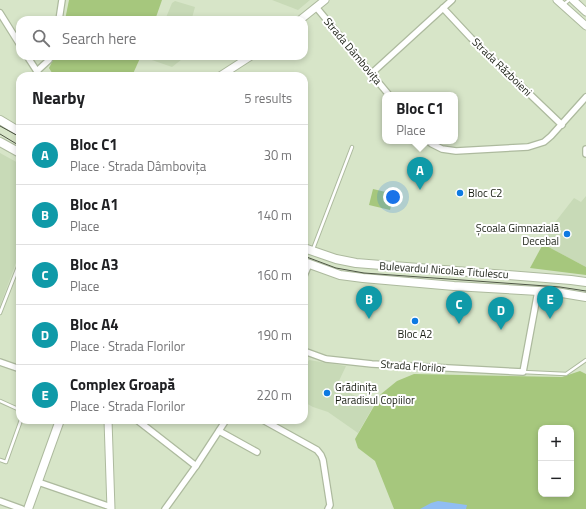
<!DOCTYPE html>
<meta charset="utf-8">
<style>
:root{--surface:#fff;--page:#f2f2f2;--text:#202124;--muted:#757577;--line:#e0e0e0;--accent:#0b8043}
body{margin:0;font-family:"Titillium Web",sans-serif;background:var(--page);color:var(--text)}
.controls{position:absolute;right:12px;bottom:12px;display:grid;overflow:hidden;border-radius:8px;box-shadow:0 2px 6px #0003}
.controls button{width:36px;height:36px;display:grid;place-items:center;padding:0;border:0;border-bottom:1px solid var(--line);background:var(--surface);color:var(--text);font:20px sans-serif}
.you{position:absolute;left:393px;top:197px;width:14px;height:14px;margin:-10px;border:3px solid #fff;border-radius:50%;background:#1a73e8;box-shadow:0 0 0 6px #1a73e833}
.badge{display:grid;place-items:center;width:26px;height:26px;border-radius:50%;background:var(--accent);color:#fff;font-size:13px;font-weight:700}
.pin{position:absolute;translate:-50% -33px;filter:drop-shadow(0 1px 2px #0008)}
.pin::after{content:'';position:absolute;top:21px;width:14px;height:12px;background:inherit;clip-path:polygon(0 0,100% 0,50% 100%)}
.popup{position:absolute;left:382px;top:92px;width:76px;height:52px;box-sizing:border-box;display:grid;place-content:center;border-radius:8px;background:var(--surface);filter:drop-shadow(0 1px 3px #0005);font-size:13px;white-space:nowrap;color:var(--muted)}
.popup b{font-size:15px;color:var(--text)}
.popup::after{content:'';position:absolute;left:50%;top:100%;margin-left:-8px;border:8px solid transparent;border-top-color:var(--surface)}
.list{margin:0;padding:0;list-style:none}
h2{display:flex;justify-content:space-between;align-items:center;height:52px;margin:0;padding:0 16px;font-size:17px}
h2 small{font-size:13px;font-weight:400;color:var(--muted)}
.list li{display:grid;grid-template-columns:26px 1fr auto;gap:12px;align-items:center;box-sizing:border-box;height:60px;padding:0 16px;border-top:1px solid var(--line)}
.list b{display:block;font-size:15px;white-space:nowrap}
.list p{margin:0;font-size:13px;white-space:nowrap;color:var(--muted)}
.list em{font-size:13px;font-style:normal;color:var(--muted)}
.icon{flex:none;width:22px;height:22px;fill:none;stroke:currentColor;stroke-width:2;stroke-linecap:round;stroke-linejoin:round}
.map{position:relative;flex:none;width:586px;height:509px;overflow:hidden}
.search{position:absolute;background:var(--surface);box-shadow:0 2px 6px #0003;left:16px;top:16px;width:292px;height:44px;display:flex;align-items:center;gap:10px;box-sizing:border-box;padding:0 14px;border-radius:12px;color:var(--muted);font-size:15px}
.panel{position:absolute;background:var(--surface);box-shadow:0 2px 6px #0003;left:16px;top:72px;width:292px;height:352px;border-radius:12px}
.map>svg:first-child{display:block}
.built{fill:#c8dab7}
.green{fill:#a6c77d;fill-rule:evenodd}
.water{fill:#90bdf3}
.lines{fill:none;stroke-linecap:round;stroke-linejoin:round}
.service-casing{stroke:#adba9e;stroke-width:4.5}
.minor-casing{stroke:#adba9e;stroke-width:8}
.tertiary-casing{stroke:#adba9e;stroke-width:9}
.secondary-casing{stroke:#adba9e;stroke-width:10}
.service{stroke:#fff;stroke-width:2.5}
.minor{stroke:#fff;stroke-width:5.5}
.tertiary{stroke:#fff;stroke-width:7}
.secondary{stroke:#fff;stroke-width:8}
.tram{stroke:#4e5545;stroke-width:1}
.poi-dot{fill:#0d7ae2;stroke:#fff;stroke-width:1.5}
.labels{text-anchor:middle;stroke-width:4;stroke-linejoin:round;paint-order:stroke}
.street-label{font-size:11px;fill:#1b2015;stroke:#fff}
.poi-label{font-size:11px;fill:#1b2015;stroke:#fff;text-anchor:start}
</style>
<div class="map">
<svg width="586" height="509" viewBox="0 0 586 509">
<rect width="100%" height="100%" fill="#d7e5c8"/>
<g class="built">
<polygon points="272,0 310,0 298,10"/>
<polygon points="175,1 195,7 192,18 196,20 165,20 172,3"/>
<polygon points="150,56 186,56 172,67 149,59"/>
<polygon points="0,153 20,164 20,252 0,306"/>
<polygon points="586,196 586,267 543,244 553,225 574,198 581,202"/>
<polygon points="309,360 346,366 337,385 373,407 358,433 328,412 313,407 304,402 304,368"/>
</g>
<g class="green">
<polygon points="69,0 162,0 155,20 65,20"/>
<polygon points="55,56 141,56 132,76 54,76 49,68"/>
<polygon points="373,189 394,194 390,210 369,205"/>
<polygon points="543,244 586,267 586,275 530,268"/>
<path d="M580 371 586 374V509H394L375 461 358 448 355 439 381 394 397 381 414 374 562 377ZM541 428H571V494H541Z"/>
</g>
<polygon class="water" points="438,501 467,505 466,509 420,509 431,503"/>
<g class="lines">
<defs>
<g id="service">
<polyline points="563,5 569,0"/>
<polyline points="313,249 352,147"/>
<polyline points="0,313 18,267"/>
<polyline points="523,372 566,374 586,360"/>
<polyline points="0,401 20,410"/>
<polyline points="0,460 6,462 21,420"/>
</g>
<g id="minor">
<polyline points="316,7 389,95"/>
<polyline points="443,8 471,38 562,125"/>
<polyline points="0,13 20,45"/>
<polyline points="59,20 62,0"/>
<polyline points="27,56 40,76"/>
<polyline points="37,71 49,60 50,56"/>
<polyline points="372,73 452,0"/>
<polyline points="428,141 432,144 442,149 456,151 528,147 544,142 551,136 586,97"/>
<polyline points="586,149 586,154"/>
<polyline points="304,276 309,264"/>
<polyline points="304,351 326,359 372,364 523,372 538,291"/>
<polyline points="0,362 20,369"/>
<polyline points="137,420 196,466"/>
<polyline points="263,420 317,450 321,455 323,460 330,505 328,509"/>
<polyline points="219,431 257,452"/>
<polyline points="38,482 111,507"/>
<polyline points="0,501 22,509"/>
<polyline points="165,509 196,466 226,420"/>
</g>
<g id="tertiary">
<polyline points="557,0 586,26"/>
<polyline points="573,0 586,12"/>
<polyline points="300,20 325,0"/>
<polyline points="220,76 251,56"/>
<polyline points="108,420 111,509"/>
</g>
<g id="secondary">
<polyline points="0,120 20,132"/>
<polyline points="0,142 20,153"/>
<polyline points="304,248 336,259 356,263 571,280 586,282"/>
<polyline points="304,262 340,275 363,278 454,286 556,292 586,297"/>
<polyline points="28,509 60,420"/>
</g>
</defs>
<use href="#service" class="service-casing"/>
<use href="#minor" class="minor-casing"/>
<use href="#tertiary" class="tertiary-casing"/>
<use href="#secondary" class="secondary-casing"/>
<use href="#service" class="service"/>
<use href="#minor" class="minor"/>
<use href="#tertiary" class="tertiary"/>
<use href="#secondary" class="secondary"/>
<g class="tram">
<polyline points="0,126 20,137"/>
<polyline points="0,134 20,146"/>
<polyline points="304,256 336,268 364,273 560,287 586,291"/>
</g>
</g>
<g class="poi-dot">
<circle cx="460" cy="193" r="4"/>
<circle cx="567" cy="234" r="4"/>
<circle cx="415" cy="321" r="4"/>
<circle cx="327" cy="393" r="4"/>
</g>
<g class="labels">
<g class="street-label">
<text transform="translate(353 51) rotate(50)" y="4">Strada Dâmbovița</text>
<text transform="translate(502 67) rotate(44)" y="4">Strada Războieni</text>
<text transform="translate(444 270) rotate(4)" y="4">Bulevardul Nicolae Titulescu</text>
<text transform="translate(413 366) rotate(4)" y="4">Strada Florilor</text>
</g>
<g class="poi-label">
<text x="468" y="197">Bloc C2</text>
<text x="559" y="232" text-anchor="end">Școala Gimnazială<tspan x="559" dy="13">Decebal</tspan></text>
<text x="415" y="338" text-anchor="middle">Bloc A2</text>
<text x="335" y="391">Grădinița<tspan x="335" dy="13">Paradisul Copiilor</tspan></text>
</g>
</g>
</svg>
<div class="controls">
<button>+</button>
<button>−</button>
</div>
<div class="you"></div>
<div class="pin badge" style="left:420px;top:190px;background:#0f9aa8">A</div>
<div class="popup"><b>Bloc C1</b>Place</div>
<div class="pin badge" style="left:369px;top:319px;background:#0f9aa8">B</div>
<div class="pin badge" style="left:459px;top:324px;background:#0f9aa8">C</div>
<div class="pin badge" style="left:501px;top:330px;background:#0f9aa8">D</div>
<div class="pin badge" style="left:550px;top:319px;background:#0f9aa8">E</div>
<div class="search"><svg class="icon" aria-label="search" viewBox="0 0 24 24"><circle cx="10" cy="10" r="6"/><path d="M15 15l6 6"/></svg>Search here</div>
<section class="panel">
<h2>Nearby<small>5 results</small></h2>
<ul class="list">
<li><span class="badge" style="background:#0f9aa8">A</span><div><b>Bloc C1</b><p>Place · Strada Dâmbovița</p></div><em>30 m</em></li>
<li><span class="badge" style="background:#0f9aa8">B</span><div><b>Bloc A1</b><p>Place</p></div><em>140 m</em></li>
<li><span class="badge" style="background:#0f9aa8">C</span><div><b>Bloc A3</b><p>Place</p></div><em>160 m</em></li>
<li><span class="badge" style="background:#0f9aa8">D</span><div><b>Bloc A4</b><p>Place · Strada Florilor</p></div><em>190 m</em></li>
<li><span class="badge" style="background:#0f9aa8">E</span><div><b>Complex Groapă</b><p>Place · Strada Florilor</p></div><em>220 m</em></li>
</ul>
</section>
</div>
